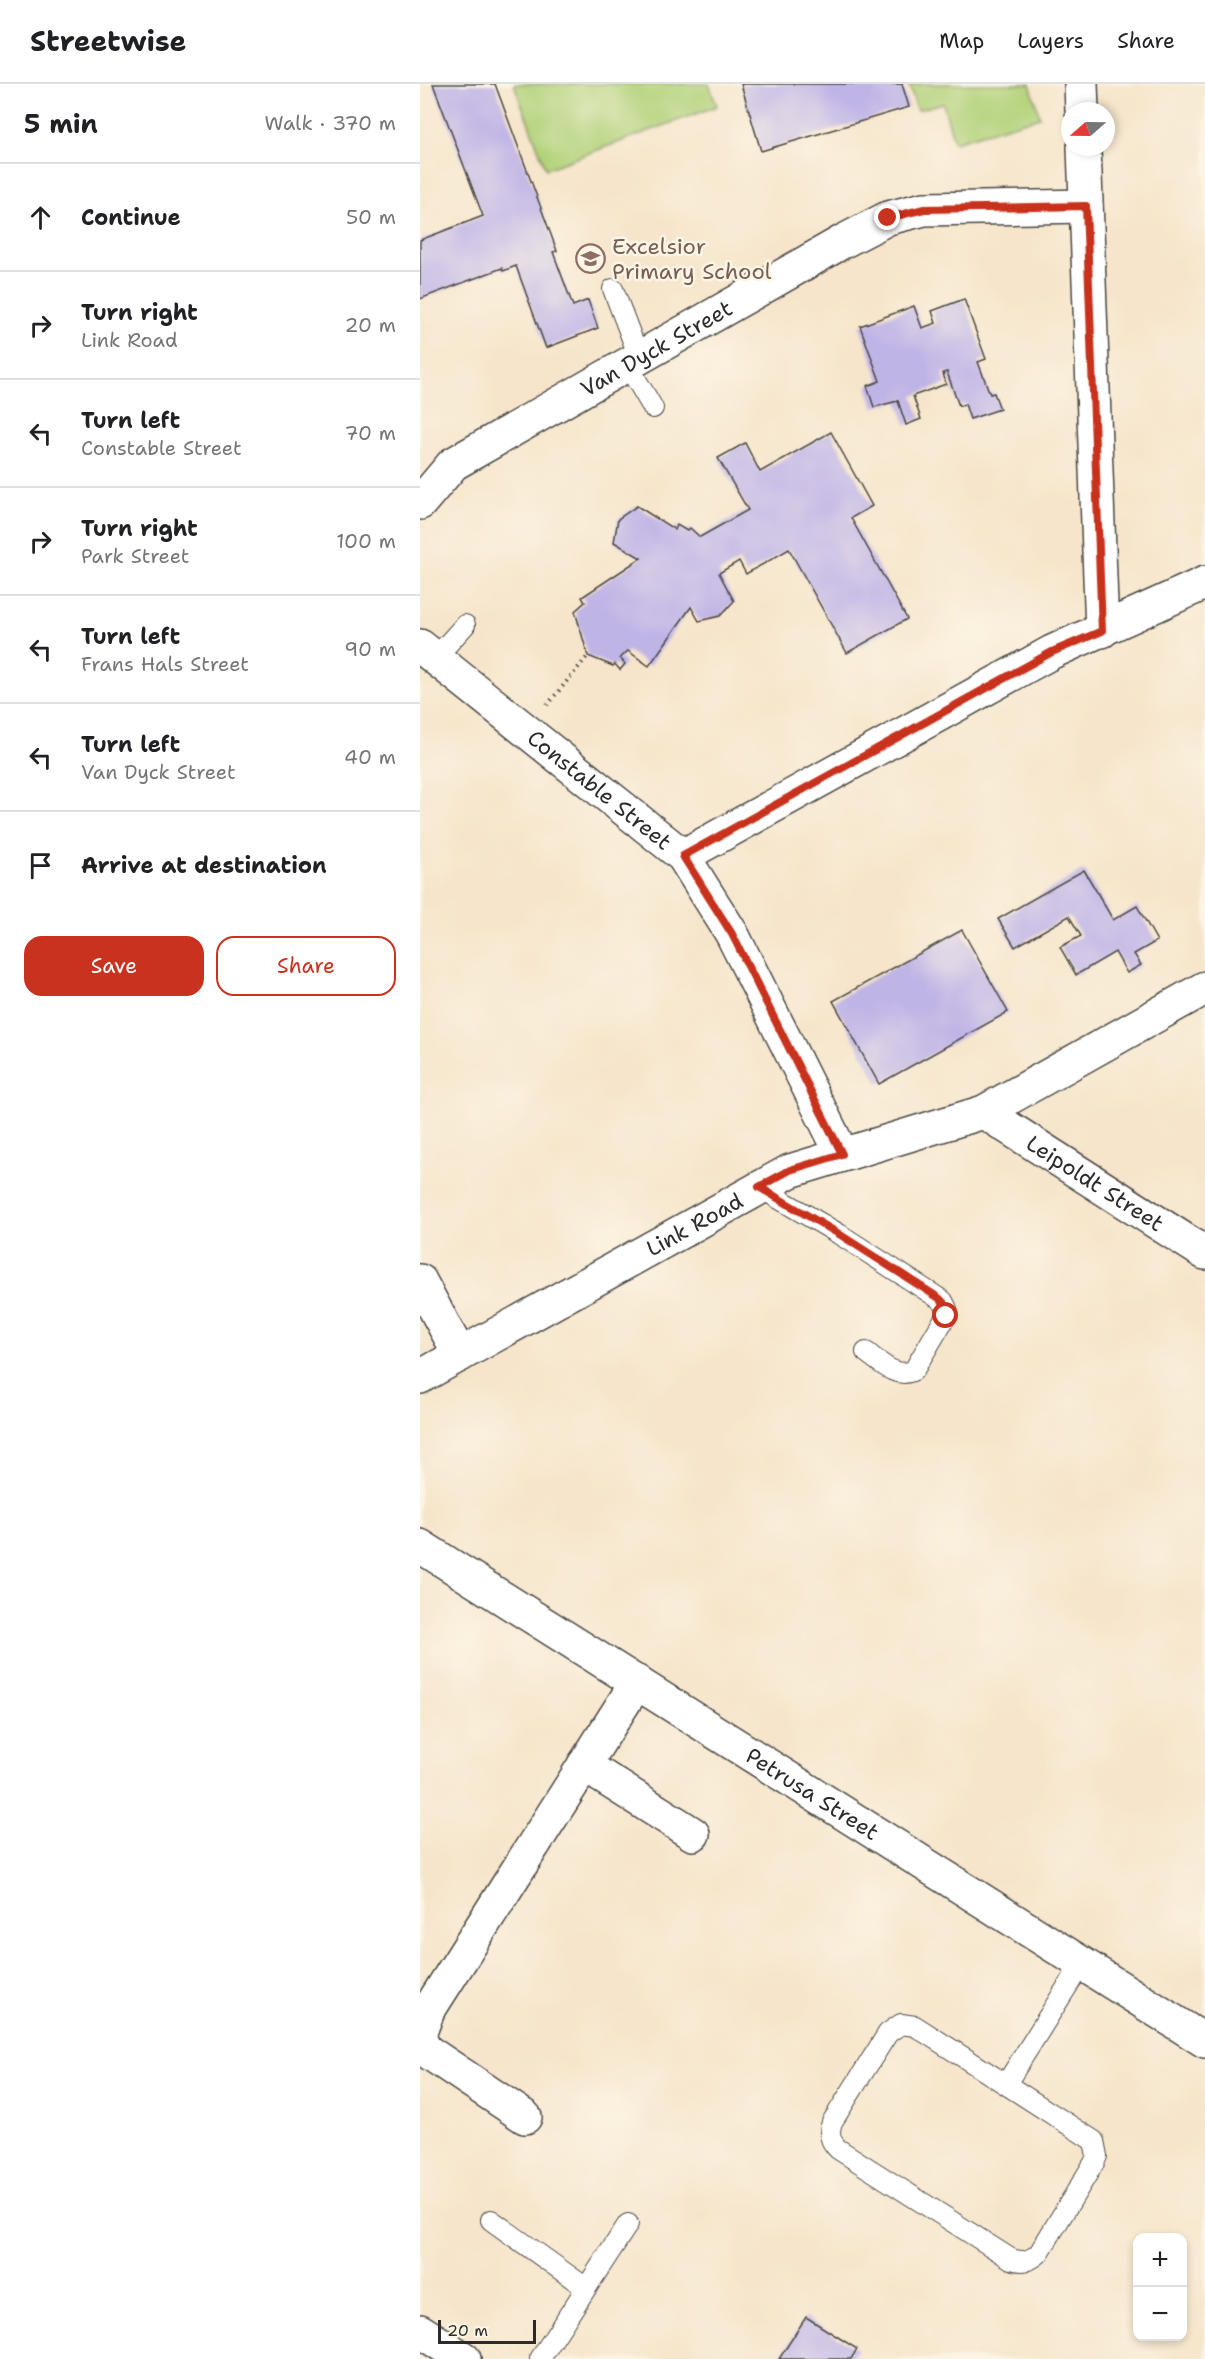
<!DOCTYPE html>
<meta charset="utf-8">
<style>
:root{--surface:#fff;--page:#f2f2f2;--text:#202124;--muted:#757577;--line:#e0e0e0;--accent:#c8321e}
body{margin:0;font-family:"Shantell Sans",sans-serif;background:var(--page);color:var(--text)}
.controls{position:absolute;right:18px;bottom:18px;display:grid;overflow:hidden;border-radius:12px;box-shadow:0 3px 9px #0003}
.controls button{width:54px;height:54px;display:grid;place-items:center;padding:0;border:0;border-bottom:2px solid var(--line);background:var(--surface);color:var(--text);font:30px sans-serif}
.compass{position:absolute;left:641px;top:18px;width:54px;height:54px;border-radius:50%;background:var(--surface);box-shadow:0 3px 9px #0003;rotate:250deg}
.scale{position:absolute;left:18px;bottom:15px;width:98px;box-sizing:border-box;padding-left:6px;border:3px solid #2b2b2b;border-top:0;font-size:16px;line-height:21px;white-space:nowrap;color:#2b2b2b;-webkit-text-stroke:4px #fcf5e5;paint-order:stroke}
.stop{position:absolute;width:18px;height:18px;margin:-14px;border:4px solid #c8321e;border-radius:50%;background:#fff}
.stop.end{background:#c8321e;border-color:#fff;box-shadow:0 2px 6px #0008}
.list{margin:0;padding:0;list-style:none}
h2{display:flex;justify-content:space-between;align-items:center;height:78px;margin:0;padding:0 24px;font-size:26px}
h2 small{font-size:20px;font-weight:400;color:var(--muted)}
.list li{display:grid;grid-template-columns:39px 1fr auto;gap:18px;align-items:center;box-sizing:border-box;height:108px;padding:0 24px;border-top:2px solid var(--line)}
.list b{display:block;font-size:22px;white-space:nowrap}
.list p{margin:0;font-size:20px;white-space:nowrap;color:var(--muted)}
.list em{font-size:20px;font-style:normal;color:var(--muted)}
.actions{display:flex;gap:12px;padding:18px 24px}
.actions a{flex:1;padding:14px 0;border:2px solid var(--accent);border-radius:18px;text-align:center;font-size:21px;color:var(--accent)}
.actions .main{background:var(--accent);color:#fff}
.icon{flex:none;width:33px;height:33px;fill:none;stroke:currentColor;stroke-width:2;stroke-linecap:round;stroke-linejoin:round}
.map{position:relative;flex:none;width:785px;height:2275px;overflow:hidden}
header{display:flex;align-items:center;gap:36px;box-sizing:border-box;height:84px;padding:0 30px;background:var(--surface);border-bottom:2px solid var(--line)}
header strong{font-size:28px}
nav{display:flex;gap:33px;margin-inline-start:auto;font-size:21px}
main{display:flex}
aside{flex:1;background:var(--surface)}
.map>svg:first-child{display:block}
.green{fill:#b1d178;stroke:#6e7e52;stroke-width:1.5}
.building{fill:#bfb4e6}
.lines{fill:none;stroke-linecap:round;stroke-linejoin:round}
.lane-casing{stroke:#494743;stroke-width:22}
.street-casing{stroke:#494743;stroke-width:36}
.secondary-casing{stroke:#494743;stroke-width:36}
.path{stroke:#494743;stroke-width:4;stroke-dasharray:1.5 4.5;stroke-linecap:butt}
.lane{stroke:#fff;stroke-width:20}
.street{stroke:#fff;stroke-width:33}
.secondary{stroke:#fff;stroke-width:33}
.route{stroke:#c8321e;stroke-width:8}
.labels{text-anchor:middle;stroke-width:5;stroke-linejoin:round;paint-order:stroke}
.education-label{font-size:22px;fill:#785e54;stroke:#fcf5e5;text-anchor:start}
.street-label{font-size:22px;fill:#2b2b2b;stroke:#fcf5e5}
</style>
<header>
<strong>Streetwise</strong>
<nav><a>Map</a><a>Layers</a><a>Share</a></nav>
</header>
<main>
<aside>
<h2>5 min<small>Walk · 370 m</small></h2>
<ul class="list">
<li><svg class="icon" aria-label="ahead" viewBox="0 0 24 24"><path d="M12 20V5M6 11l6-6 6 6"/></svg><div><b>Continue</b></div><em>50 m</em></li>
<li><svg class="icon" aria-label="right" viewBox="0 0 24 24"><path d="M7 20v-9h11M14 6l5 5-5 5"/></svg><div><b>Turn right</b><p>Link Road</p></div><em>20 m</em></li>
<li><svg class="icon" aria-label="left" viewBox="0 0 24 24"><path d="M17 20v-9H6M10 6l-5 5 5 5"/></svg><div><b>Turn left</b><p>Constable Street</p></div><em>70 m</em></li>
<li><svg class="icon" aria-label="right" viewBox="0 0 24 24"><path d="M7 20v-9h11M14 6l5 5-5 5"/></svg><div><b>Turn right</b><p>Park Street</p></div><em>100 m</em></li>
<li><svg class="icon" aria-label="left" viewBox="0 0 24 24"><path d="M17 20v-9H6M10 6l-5 5 5 5"/></svg><div><b>Turn left</b><p>Frans Hals Street</p></div><em>90 m</em></li>
<li><svg class="icon" aria-label="left" viewBox="0 0 24 24"><path d="M17 20v-9H6M10 6l-5 5 5 5"/></svg><div><b>Turn left</b><p>Van Dyck Street</p></div><em>40 m</em></li>
<li><svg class="icon" aria-label="arrive" viewBox="0 0 24 24"><path d="M6 21V4h12l-3 4 3 4H6"/></svg><div><b>Arrive at destination</b></div></li>
</ul>
<div class="actions"><a class="main">Save</a><a>Share</a></div>
</aside>
<div class="map">
<svg width="785" height="2275" viewBox="0 0 785 2275">
<rect width="100%" height="100%" fill="#fcf5e5"/>
<filter id="ink" filterUnits="userSpaceOnUse"><feTurbulence type="fractalNoise" baseFrequency=".0167" numOctaves="2"/><feDisplacementMap in="SourceGraphic" scale="12" xChannelSelector="R" yChannelSelector="G"/><feConvolveMatrix kernelMatrix="1 2 1 2 8 2 1 2 1" color-interpolation-filters="sRGB"/></filter>
<filter id="wash" filterUnits="userSpaceOnUse"><feTurbulence type="fractalNoise" baseFrequency=".008" numOctaves="4" result="noise"/><feDisplacementMap in="SourceGraphic" scale="24" xChannelSelector="R" yChannelSelector="G"/><feGaussianBlur stdDeviation="1.35" result="paint"/><feColorMatrix in="noise" values="0 0 0 0 0 0 0 0 0 0 0 0 0 0 0 0 0 1.4 0 .05"/><feComposite in="paint" operator="in"/></filter>
<g filter="url(#wash)">
<rect width="100%" height="100%" fill="#f6e5cb"/>
<g class="green">
<polygon points="94,0 289,0 297,22 126,85"/>
<polygon points="489,0 610,0 620,33 534,58 523,19 497,26"/>
</g>
<g id="blocks">
<g class="building">
<polygon points="13,0 75,0 137,167 133,168 153,222 168,216 178,244 126,264 96,182 83,187 82,184 0,215 0,156 63,132"/>
<polygon points="321,0 482,0 489,23 341,67"/>
<polygon points="544,215 566,275 558,278 570,310 574,309 580,325 550,335 545,320 539,322 527,288 523,289 526,300 493,312 501,335 486,341 478,317 454,323 447,302 460,297 440,242 494,222 502,244 516,239 512,227"/>
<polygon points="411,348 452,422 431,434 487,535 427,569 369,465 326,490 319,477 299,489 314,517 300,532 279,537 271,523 229,582 208,567 200,574 205,580 200,586 195,580 193,582 168,572 155,527 165,518 162,513 221,474 194,458 198,435 217,422 255,446 257,441 267,447 270,444 280,453 328,426 298,374 325,359 340,388"/>
<polygon points="664,786 693,836 717,822 737,857 714,870 721,881 707,889 695,868 656,891 640,863 661,852 649,832 595,863 578,835"/>
<polygon points="542,846 588,928 459,1000 413,917"/>
<polygon points="386,2233 437,2265 431,2275 359,2275"/>
</g>
</g>
</g>
<g filter="url(#ink)">
<use href="#blocks" fill-opacity="0" stroke="#494743" stroke-width="1.5"/>
<g class="lines">
<defs>
<g id="lane">
<polyline points="193,205 219,273"/>
<polyline points="207,280 233,324"/>
<polyline points="15,574 45,541"/>
<path d="M339 1103 419 1150 523 1217 527 1225 526 1232 494 1286C477 1296 460 1278 446 1268"/>
<path d="M481 1940 495 1942 674 2057 677 2072 674 2079 619 2169C610 2177 603 2179 591 2175L418 2065C410 2057 408 2050 412 2038L468 1949Z"/>
<polyline points="586,2000 662,1879"/>
<polyline points="71,2136 166,2204"/>
<polyline points="120,2275 208,2140"/>
</g>
<g id="street">
<polyline points="661,0 662,27"/>
<polyline points="664,63 682,547"/>
<path id="s1" d="M0 419 33 380 422 158 468 134 504 125 666 122"/>
<path id="s2" d="M0 562 263 772 312 850 422 1070"/>
<polyline points="263,772 632,568 785,499"/>
<path id="s3" d="M564 1028 785 1169"/>
<polyline points="0,1197 40,1271"/>
<path id="s4" d="M0 1293 370 1087 564 1028 785 904"/>
<path id="s5" d="M0 1462 785 1957"/>
<polyline points="164,1681 273,1750"/>
<polyline points="0,1948 8,1927 217,1598"/>
<polyline points="0,1955 5,1966 105,2033"/>
</g>
<polyline id="secondary" points="0,2247 44,2275"/>
</defs>
<use href="#lane" class="lane-casing"/>
<use href="#street" class="street-casing"/>
<use href="#secondary" class="secondary-casing"/>
<polyline class="path" points="127,621 168,572"/>
<use href="#lane" class="lane"/>
<use href="#street" class="street"/>
<use href="#secondary" class="secondary"/>
</g>
</g>
<g class="lines" filter="url(#ink)">
<polyline class="route" points="468,134 504,125 666,122 682,547 632,568 263,772 312,850 422,1070 370,1086 339,1103 419,1150 519,1214 525,1220 526,1232"/>
</g>
<defs>
<symbol id="school-ring" viewBox="-11 -11 22 22"><circle r="9.5" fill="#fcf5e5" stroke="#8d6e63" stroke-width="1.5"/><path d="M0-5L7-2L0 1L-7-2ZM-4 1L0 2.5L4 1V4Q0 6-4 4Z" fill="#8d6e63"/></symbol>
</defs>
<g fill-rule="evenodd">
<use href="#school-ring" x="154" y="158" width="33" height="33"/>
</g>
<g class="labels">
<g class="education-label">
<text x="192" y="170">Excelsior<tspan x="192" dy="25">Primary School</tspan></text>
</g>
<g class="street-label">
<text dy="8" stroke="none"><textPath href="#s1" startOffset="285">Van Dyck Street</textPath></text>
<text dy="8" stroke="none"><textPath href="#s2" startOffset="230">Constable Street</textPath></text>
<text dy="8" stroke="none"><textPath href="#s3" startOffset="132">Leipoldt Street</textPath></text>
<text dy="8" stroke="none"><textPath href="#s4" startOffset="314">Link Road</textPath></text>
<text dy="8" stroke="none"><textPath href="#s5" startOffset="464">Petrusa Street</textPath></text>
</g>
</g>
</svg>
<div class="controls">
<button>+</button>
<button>−</button>
</div>
<svg class="compass" viewBox="-18 -18 36 36"><path d="M0-13l5 13h-10z" fill="#e53935"/><path d="M0 13l5-13h-10z" fill="#757577"/></svg>
<div class="scale">20 m</div>
<div class="stop" style="left:526px;top:1232px"></div>
<div class="stop end" style="left:468px;top:134px"></div>
</div>
</main>
